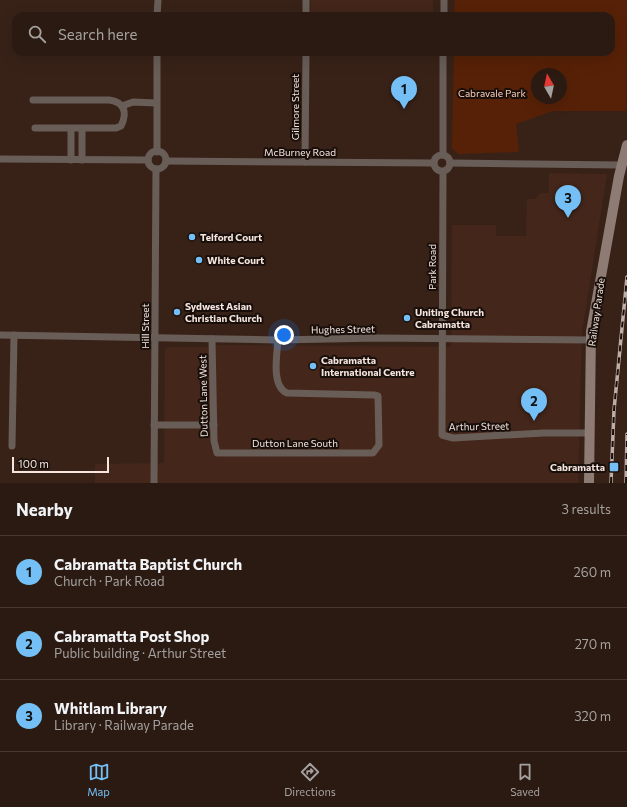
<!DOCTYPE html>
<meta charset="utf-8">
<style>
:root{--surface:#2a1a12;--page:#32231b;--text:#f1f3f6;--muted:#a5a19f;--line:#463832;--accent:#74c0f6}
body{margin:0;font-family:Commissioner,sans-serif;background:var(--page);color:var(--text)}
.compass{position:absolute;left:531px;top:68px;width:36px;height:36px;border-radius:50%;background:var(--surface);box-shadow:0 4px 16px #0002;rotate:351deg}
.scale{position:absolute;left:12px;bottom:10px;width:97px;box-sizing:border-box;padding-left:4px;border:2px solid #f5e5de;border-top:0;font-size:11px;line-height:14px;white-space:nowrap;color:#f5e5de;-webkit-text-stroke:3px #180e0a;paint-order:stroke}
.you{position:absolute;left:284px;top:335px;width:14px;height:14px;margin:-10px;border:3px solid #fff;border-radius:50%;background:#1a73e8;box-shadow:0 0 0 6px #1a73e833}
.badge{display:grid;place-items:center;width:26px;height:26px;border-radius:50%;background:var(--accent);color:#111;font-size:13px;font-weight:700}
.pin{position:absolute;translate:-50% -33px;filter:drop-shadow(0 1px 2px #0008)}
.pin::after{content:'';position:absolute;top:21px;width:14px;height:12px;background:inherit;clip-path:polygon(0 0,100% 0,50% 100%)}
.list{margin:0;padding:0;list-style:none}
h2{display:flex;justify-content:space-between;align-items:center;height:52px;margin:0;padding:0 16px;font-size:17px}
h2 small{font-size:13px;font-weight:400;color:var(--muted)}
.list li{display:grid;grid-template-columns:26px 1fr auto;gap:12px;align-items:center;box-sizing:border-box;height:72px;padding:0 16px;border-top:1px solid var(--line)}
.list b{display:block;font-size:15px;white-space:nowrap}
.list p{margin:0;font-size:13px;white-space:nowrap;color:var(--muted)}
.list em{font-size:13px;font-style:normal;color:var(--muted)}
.icon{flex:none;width:22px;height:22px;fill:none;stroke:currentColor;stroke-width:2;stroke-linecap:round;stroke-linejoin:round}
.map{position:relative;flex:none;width:627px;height:483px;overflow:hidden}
.search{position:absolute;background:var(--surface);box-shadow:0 4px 16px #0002;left:12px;right:12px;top:12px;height:44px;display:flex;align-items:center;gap:10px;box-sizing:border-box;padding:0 14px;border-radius:12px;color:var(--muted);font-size:15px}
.sheet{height:268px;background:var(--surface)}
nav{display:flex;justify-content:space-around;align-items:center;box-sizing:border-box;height:56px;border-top:1px solid var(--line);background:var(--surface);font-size:11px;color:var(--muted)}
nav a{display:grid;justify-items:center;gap:2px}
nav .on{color:var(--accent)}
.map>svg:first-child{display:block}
.built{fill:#44261a}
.park{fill:#572107;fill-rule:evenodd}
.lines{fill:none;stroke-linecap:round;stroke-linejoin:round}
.street{stroke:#695d58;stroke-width:7}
.secondary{stroke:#8e7b73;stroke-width:10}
.rail-casing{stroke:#bfaea6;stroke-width:3.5}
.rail{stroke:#180e0a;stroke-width:2;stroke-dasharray:6;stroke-linecap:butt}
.poi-dot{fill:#74c0f6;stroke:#180e0a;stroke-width:1.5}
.labels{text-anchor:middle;stroke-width:4;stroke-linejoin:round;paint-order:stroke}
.park-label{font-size:10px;fill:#fed1bf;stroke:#180e0a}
.street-label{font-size:10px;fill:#f5e5de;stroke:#180e0a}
.poi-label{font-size:10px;font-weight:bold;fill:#f5e5de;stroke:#180e0a;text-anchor:start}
</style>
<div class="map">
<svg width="627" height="483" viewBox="0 0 627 483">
<rect width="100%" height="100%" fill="#382218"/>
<g class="built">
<polygon points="311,0 433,0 433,16 310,16"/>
<polygon points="549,173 607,174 582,333 578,483 95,483 95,464 164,463 165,350 168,347 205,347 221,345 451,347 452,225 496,225 496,236 526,236 527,199 536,199 540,193 549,193"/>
</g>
<path class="park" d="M455 0H627L626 111H553L516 124 519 152 458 154 452 148 454 52H611V16H454ZM537 74H561V98H537Z"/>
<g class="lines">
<g class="street">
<polyline points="157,16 158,0"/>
<polyline points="306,16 306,0"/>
<polyline points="444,16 444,0"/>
<polyline points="157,52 157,152"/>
<path d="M33 100H109C124 102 128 112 121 126L116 128H35"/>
<polyline points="122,106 133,102 156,103"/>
<polyline points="71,129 71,160"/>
<polyline points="82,129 82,160"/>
<circle cx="157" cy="160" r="9"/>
<circle cx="442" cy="163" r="8"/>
<polyline points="443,155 443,52"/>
<polyline points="0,159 148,160"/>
<polyline points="166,161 434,163"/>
<polyline points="305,162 306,52"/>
<polyline points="450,163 621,165"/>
<polyline points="443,172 442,435 453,438 544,433 589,433"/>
<polyline points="0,335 278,340 378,338 591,340"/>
<path d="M212 339 214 441 217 453H373L379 445 378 396 374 395 287 393C271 386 277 355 278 340"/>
<polyline points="154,425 214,425"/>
<polyline points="12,446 14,335"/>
<polyline points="154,483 156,169"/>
</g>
<polyline class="secondary" points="589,483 591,332 619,176 627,145"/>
<defs>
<g id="rail">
<polyline points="611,483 614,410 627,277"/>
<polyline points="626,483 627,434"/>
</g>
</defs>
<use href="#rail" class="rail-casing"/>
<use href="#rail" class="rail"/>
</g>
<g class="poi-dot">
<circle cx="192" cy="237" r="4"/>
<circle cx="199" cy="260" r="4"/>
<circle cx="177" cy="312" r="4"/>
<circle cx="407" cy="318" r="4"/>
<circle cx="313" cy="366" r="4"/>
<rect x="609" y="462" width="10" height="10" rx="2"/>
</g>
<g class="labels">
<g class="park-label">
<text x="492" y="97">Cabravale Park</text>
</g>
<g class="street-label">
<text transform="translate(295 107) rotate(-90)" y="4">Gilmore Street</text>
<text x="300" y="156">McBurney Road</text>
<text transform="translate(432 267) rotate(-90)" y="4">Park Road</text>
<text transform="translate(596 312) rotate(-82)" y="4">Railway Parade</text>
<text transform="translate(145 326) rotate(-90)" y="4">Hill Street</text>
<text transform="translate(343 329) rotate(-1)" y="4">Hughes Street</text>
<text transform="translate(203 396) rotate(-91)" y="4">Dutton Lane West</text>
<text transform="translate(479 426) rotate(-1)" y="4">Arthur Street</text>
<text x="295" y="447">Dutton Lane South</text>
</g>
<g class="poi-label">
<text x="200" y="241">Telford Court</text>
<text x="207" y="264">White Court</text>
<text x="185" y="310">Sydwest Asian<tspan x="185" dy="12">Christian Church</tspan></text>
<text x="415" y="316">Uniting Church<tspan x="415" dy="12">Cabramatta</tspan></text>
<text x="321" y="364">Cabramatta<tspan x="321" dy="12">International Centre</tspan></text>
<text x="605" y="471" text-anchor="end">Cabramatta</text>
</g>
</g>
</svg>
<svg class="compass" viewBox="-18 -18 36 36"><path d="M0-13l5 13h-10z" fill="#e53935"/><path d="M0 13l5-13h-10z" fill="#a5a19f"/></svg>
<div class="scale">100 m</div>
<div class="you"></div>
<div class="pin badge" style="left:404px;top:109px">1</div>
<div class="pin badge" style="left:534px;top:421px">2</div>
<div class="pin badge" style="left:568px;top:218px">3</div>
<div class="search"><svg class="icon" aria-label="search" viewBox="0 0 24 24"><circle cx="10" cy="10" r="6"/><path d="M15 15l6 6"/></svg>Search here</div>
</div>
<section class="sheet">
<h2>Nearby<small>3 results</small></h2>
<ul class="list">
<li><span class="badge">1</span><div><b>Cabramatta Baptist Church</b><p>Church · Park Road</p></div><em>260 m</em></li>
<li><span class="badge">2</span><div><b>Cabramatta Post Shop</b><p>Public building · Arthur Street</p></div><em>270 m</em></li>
<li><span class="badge">3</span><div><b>Whitlam Library</b><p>Library · Railway Parade</p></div><em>320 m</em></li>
</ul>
</section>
<nav>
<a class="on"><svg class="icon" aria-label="map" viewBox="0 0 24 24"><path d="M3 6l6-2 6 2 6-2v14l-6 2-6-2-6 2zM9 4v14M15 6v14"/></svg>Map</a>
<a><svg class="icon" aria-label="directions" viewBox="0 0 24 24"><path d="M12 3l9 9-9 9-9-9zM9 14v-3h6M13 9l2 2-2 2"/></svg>Directions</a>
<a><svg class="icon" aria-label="saved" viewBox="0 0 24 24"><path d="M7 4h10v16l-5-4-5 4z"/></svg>Saved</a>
</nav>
